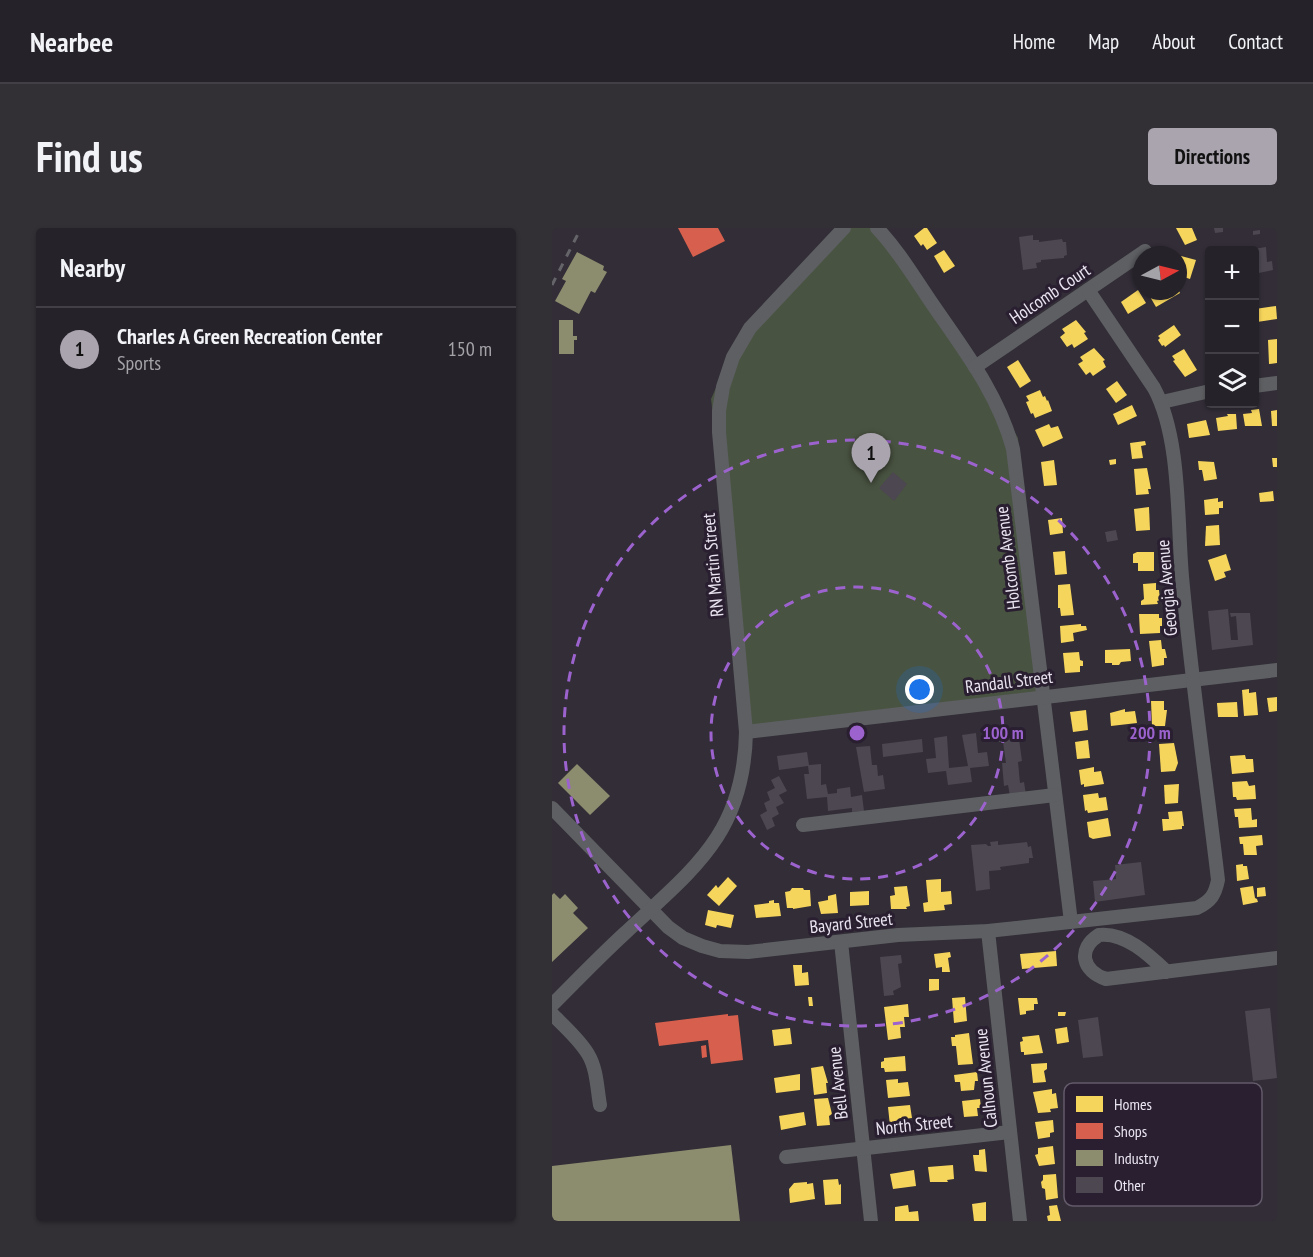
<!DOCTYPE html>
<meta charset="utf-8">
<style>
:root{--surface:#262229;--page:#322f35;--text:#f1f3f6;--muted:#a4a4a8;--line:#423f46;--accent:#aaa4af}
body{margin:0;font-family:"PT Sans Narrow",sans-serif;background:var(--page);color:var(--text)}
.controls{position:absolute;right:18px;top:18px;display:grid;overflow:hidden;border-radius:6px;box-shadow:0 2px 4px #0004}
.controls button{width:54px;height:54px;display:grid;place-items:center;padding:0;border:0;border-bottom:2px solid var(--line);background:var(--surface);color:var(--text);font:30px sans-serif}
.compass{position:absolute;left:581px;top:18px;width:54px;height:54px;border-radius:50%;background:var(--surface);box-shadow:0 2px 4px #0004;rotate:83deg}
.you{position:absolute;left:368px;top:462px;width:21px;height:21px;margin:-15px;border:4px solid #fff;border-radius:50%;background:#1a73e8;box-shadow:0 0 0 9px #1a73e833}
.badge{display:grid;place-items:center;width:39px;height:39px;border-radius:50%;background:var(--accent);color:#111;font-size:20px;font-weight:700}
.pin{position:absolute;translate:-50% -50px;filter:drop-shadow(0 2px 3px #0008)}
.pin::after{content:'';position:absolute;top:32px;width:21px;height:18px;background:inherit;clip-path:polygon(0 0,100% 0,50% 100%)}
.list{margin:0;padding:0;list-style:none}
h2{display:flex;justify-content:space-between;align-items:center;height:78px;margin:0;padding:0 24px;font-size:26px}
h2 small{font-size:20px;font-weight:400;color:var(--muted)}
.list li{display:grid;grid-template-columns:39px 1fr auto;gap:18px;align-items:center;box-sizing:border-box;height:84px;padding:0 24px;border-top:2px solid var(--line)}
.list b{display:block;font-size:22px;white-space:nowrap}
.list p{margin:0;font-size:20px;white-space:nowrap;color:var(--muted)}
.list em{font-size:20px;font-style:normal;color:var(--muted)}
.icon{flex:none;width:33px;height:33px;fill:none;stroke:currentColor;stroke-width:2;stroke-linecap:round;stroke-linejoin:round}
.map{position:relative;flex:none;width:725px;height:993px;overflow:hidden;border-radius:6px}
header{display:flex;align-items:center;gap:36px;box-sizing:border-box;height:84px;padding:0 30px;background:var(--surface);border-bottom:2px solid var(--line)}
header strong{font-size:28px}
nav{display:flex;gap:33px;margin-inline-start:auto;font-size:21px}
.intro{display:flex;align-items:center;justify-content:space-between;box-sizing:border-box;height:144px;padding:0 36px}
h1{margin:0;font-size:42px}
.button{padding:15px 27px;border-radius:6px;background:var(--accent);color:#111;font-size:21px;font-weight:700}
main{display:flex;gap:36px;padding:0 36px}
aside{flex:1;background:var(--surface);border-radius:6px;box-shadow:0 2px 4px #0004}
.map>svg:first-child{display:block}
.green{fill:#495341}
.homes{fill:#f6d55c}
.shops{fill:#d6604d}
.industry{fill:#8c8c6e}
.building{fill:#4c4751}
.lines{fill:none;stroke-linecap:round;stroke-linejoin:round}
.minor{stroke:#5d5f62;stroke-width:14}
.rail{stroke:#656469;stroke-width:3;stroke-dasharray:8 8;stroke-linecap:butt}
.ring{fill:none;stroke:#9c63ce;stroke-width:3;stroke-dasharray:10 8}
.labels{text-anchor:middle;stroke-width:6;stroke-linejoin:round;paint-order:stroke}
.street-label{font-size:18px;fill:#eae4f0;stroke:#291f31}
.key{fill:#291f31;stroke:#635a6a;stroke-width:1.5}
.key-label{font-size:16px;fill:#eae4f0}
.centre{fill:#9c63ce;stroke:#291f31;stroke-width:3}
.ring-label{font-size:18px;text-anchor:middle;font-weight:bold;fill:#9c63ce;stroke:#291f31;stroke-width:6;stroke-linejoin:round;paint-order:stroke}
</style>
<header>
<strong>Nearbee</strong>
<nav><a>Home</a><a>Map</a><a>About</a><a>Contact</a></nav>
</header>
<div class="intro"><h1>Find us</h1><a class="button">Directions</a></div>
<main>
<aside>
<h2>Nearby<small></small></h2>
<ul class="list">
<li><span class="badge">1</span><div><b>Charles A Green Recreation Center</b><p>Sports</p></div><em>150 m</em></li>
</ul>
</aside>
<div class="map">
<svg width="725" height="993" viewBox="0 0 725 993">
<rect width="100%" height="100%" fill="#322d37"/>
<polygon class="green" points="288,0 324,0 416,119 466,210 486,465 193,502 181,349 159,171 189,103"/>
<g class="homes">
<polygon points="372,0 375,0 385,15 375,22 371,16 369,18 362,8"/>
<polygon points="624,0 640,0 645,12 633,17"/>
<polygon points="392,22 403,38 392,45 382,28"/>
<polygon points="629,28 644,32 638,51 626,47"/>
<polygon points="586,62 594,75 576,86 569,74"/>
<polygon points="605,63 627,63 628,65 604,79 597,67"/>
<polygon points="724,78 725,91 705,94 703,81"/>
<polygon points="524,92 534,104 532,105 536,111 522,120 520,116 515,119 508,109 513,105 510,101"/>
<polygon points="622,97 629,107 613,119 612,117 610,118 606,112 608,110 606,108"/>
<polygon points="725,111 725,135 717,136 716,112"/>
<polygon points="542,120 553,132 551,133 554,139 541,148 538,144 534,147 526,136 531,133 528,129"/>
<polygon points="632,121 645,142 633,149 621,133 623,132 620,128"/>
<polygon points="466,132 479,153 468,160 455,139"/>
<polygon points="565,153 575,167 564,175 554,161"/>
<polygon points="488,162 491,169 493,168 495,173 496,172 500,183 483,190 481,185 479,186 474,174 477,173 474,168"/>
<polygon points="580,177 585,188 566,197 561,186"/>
<polygon points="707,181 710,198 693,198 691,186 700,185 699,182"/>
<polygon points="725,182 725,198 720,198 719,183"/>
<polygon points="675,186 684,186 685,201 666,203 664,190 676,188"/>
<polygon points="654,192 658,207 637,210 635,196"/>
<polygon points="497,196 499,200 506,198 511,210 491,219 483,202"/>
<polygon points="593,213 594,217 589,218 591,230 580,231 578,215"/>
<polygon points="720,230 725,230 725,239 721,239"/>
<polygon points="564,231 564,236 558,237 557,232"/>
<polygon points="502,232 505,257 492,258 489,234"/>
<polygon points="646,233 662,234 665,251 652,253 650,242 647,242"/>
<polygon points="595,240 599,261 596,261 597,266 584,267 582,241"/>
<polygon points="721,263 722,273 708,274 707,265"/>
<polygon points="666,270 666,274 671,273 671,280 667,280 667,286 653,287 652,272"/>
<polygon points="597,279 598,302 584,303 582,281"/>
<polygon points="510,290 511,305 498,307 496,292"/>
<polygon points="667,297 668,317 653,318 654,298"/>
<polygon points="513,323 515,346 503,347 501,324"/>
<polygon points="585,324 602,324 602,343 586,343 586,335 581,335 581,326"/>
<polygon points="674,326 679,342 672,344 674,349 663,353 656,332"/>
<polygon points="604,355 604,362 607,362 608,372 605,373 606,376 589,377 589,373 592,371 591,356"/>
<polygon points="518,356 522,387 509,388 508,380 506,380 506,357"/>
<polygon points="587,386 607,386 607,390 610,390 610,398 608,398 608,405 588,406"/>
<polygon points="529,396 529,398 534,398 535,402 521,405 522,413 509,415 508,398"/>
<polygon points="609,412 610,421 613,421 615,430 612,430 612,437 600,439 597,413"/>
<polygon points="578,421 579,433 569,434 567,437 560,437 560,435 553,435 553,422"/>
<polygon points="527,424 528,432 531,433 531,438 528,438 528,444 513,445 511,425"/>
<polygon points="697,461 697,465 704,464 706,487 692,488 690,462"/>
<polygon points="725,469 725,483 717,484 715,470"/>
<polygon points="599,473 612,473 612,482 615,482 613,498 600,498"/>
<polygon points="685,474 686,489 666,489 665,475"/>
<polygon points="573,481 573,484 583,483 585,495 559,498 558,485"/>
<polygon points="534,482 536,502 521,504 518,484"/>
<polygon points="536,512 538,530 525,531 523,514"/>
<polygon points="622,515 626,535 623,543 609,544 607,516"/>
<polygon points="693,527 694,531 701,531 702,544 680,546 678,528"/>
<polygon points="542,539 542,544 549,543 552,556 532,559 532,556 529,557 527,542"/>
<polygon points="695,553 697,558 703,557 704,571 685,572 684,569 681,569 680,554"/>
<polygon points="627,556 626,575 613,576 612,557"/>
<polygon points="546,565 547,570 554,569 556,582 536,585 535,582 533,583 531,567"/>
<polygon points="699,580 700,592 705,591 705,599 687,600 686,589 683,589 682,581"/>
<polygon points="630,583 632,598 630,598 630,601 611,603 610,591 617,591 616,584"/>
<polygon points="556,590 559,608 541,611 537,609 535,594"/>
<polygon points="710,607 711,617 704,618 705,627 692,627 691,616 688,616 687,609"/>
<polygon points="691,636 691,638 695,638 697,651 685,653 684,637"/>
<polygon points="176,649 185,658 167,678 155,667 164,657 166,660"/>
<polygon points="389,651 389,664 399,663 400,676 392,677 393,682 372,684 371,675 376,674 374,652"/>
<polygon points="355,658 358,678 354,679 355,681 339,681 338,668 343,667 342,659"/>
<polygon points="701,658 703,670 705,671 706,674 691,677 688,660"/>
<polygon points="713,659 714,668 705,669 705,660"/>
<polygon points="240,660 251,660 252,662 258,662 259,678 241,681 241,680 235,680 233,664 238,663"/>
<polygon points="317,663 317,677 298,678 298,664"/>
<polygon points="284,666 286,685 269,686 266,674 276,672 276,668"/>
<polygon points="222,672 222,675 227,675 229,688 204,690 202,677 217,675 217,673"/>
<polygon points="156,682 182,687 179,700 165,697 164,700 153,697"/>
<polygon points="504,723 505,738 470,741 468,726"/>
<polygon points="398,724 399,729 396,730 398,744 390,744 390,739 384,740 382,726"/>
<polygon points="241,737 250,737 250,745 256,744 257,757 243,758"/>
<polygon points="377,751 387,751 387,762 377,763"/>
<polygon points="256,769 260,769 261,778 257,778"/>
<polygon points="413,769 415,793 402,795 400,770"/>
<polygon points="466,770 485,770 486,776 482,776 482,782 474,783 474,786 468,787"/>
<polygon points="356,776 357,789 352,789 353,799 348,799 349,810 336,812 332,779"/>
<polygon points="506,784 514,784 513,788 506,788"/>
<polygon points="515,799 517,814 505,816 503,801"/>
<polygon points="238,800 240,816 222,818 220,802"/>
<polygon points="417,805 421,836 406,837 404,818 400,818 399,809 403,809 403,807"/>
<polygon points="487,807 491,825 472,827 472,824 469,824 468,814 471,813 470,809"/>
<polygon points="353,828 354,843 333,844 332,840 329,840 329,834 332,833 332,830"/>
<polygon points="495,835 495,841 492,843 494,854 481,855 479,836"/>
<polygon points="271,838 276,855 274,855 275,865 262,867 259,840"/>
<polygon points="425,844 426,853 423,853 422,862 409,863 408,854 403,854 402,847"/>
<polygon points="248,846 248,862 224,865 222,850"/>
<polygon points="346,851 346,855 356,854 358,868 336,870 334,852"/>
<polygon points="500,861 500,866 504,865 506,880 498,881 499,884 486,885 481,864"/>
<polygon points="276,870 280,886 277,888 278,897 265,898 262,871"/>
<polygon points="428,871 429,880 425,880 426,888 412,889 410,873"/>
<polygon points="358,877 360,890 350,891 351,896 338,898 336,879"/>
<polygon points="252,884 254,897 229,902 227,888"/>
<polygon points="501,892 502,904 498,905 498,909 486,911 483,894"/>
<polygon points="501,918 503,936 487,938 483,927 486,926 486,920"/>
<polygon points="433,921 435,944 423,943 421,927 427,927 427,922"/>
<polygon points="401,937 402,951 395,952 396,954 378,954 376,939"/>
<polygon points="362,942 364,958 341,961 338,946"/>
<polygon points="504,946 506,970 494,972 493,961 490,960 489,954 491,952 491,947"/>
<polygon points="286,951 287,957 289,956 289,976 273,977 271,952"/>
<polygon points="255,954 255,956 261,955 263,971 238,975 237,961 242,955"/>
<polygon points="434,974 434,993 422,993 420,976"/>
<polygon points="356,977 357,984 366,983 367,993 343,993 343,979"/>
<polygon points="505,977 509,993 496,993 495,988 498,987 497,978"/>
</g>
<g class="shops">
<polygon points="126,0 166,0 173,13 141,29"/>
<polygon points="176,786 176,788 186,787 191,832 159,836 156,812 107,818 103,795"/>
<polygon points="154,817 155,829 150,830 149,818"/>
</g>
<g class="industry">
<polygon points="25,24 52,38 51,42 55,44 43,65 39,63 27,86 3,73 14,53 10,51"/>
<polygon points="7,92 21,92 21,108 25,108 25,112 22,112 22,126 7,126"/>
<polygon points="25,536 58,568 38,587 6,555"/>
<polygon points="2,665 8,671 13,666 26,680 21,685 36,700 0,734 0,667"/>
<polygon points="179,917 188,993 0,993 0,938"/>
</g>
<g class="building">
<polygon points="662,0 671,0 671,4 663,5"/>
<polygon points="708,2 708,6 701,7 701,3"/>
<polygon points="481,7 481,12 487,12 487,14 510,11 511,14 514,14 515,27 512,28 512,30 489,32 489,34 484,35 485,40 471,42 467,9"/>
<polygon points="714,19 715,34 720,33 721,42 702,46 702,21"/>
<polygon points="341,244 355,256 342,273 327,260"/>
<polygon points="564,302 566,312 555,314 553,304"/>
<polygon points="676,381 679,412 686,412 684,388 679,389 678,385 698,385 701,417 660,422 656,383"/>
<polygon points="462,501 463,511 467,511 470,533 466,534 468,555 472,554 474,567 458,568 456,557 452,558 450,535 454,535 451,514 447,514 446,503"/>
<polygon points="424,505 426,525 435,524 437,538 418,540 420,554 396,557 394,543 376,545 374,531 384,530 382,510 395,508 397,540 416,538 410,507"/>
<polygon points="370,511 371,524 331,529 330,516"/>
<polygon points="318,518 320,537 325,537 326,548 331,547 333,561 312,564 304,519"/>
<polygon points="255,524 257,537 269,536 269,557 274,556 276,566 285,565 285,561 298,559 299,569 310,567 312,583 300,584 300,580 276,583 275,569 255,571 252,546 257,546 256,538 227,542 225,528"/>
<polygon points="227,548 235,563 227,567 232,575 224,579 227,586 220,590 223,598 215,602 208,587 215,583 212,575 218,572 215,564 223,560 219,552"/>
<polygon points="446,613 446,617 475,614 476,619 479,618 481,630 477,630 477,635 448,639 449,642 437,643 438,661 424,663 419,617 434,616 436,618 439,618 438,614"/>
<polygon points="589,634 593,667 543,674 541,653 564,651 563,637"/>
<polygon points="349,727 350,735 346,736 349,759 341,763 342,767 332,768 328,729"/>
<polygon points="718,780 725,850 701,853 693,783"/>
<polygon points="546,789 551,828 531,830 526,792"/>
</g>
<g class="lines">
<g class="minor">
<path d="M325 0C346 22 362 49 379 74 411 121 446 165 461 221L519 694"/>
<polyline points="423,139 593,23"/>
<polyline points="702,158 725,155"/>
<polyline points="610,174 658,163"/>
<polyline points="194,504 725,442"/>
<path d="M0 580 116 699 131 710 150 718 168 723 196 724 346 707 436 703 645 680C659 673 663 667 666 652 654 550 639 449 630 348 625 291 629 210 602 160L536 62"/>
<polyline points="251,597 503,567"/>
<polyline points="436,703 468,993"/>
<polyline points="289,714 319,993"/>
<path d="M615 744C597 727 573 704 547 707 525 721 530 743 554 751L725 730"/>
<path d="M0 777C24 753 47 729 72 706 141 641 192 607 194 504L167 204V183L171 159 181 129 198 100 292 0"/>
<path d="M0 786C12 798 27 811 36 826 45 841 45 860 48 877"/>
<polyline points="234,929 458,904"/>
</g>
<polyline class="rail" points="0,57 29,0"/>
</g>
<g class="ring">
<circle cx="305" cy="505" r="146"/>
<circle cx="305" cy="505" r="293"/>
</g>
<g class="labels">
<g class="street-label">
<text transform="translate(498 66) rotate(-34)" y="6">Holcomb Court</text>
<text transform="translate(456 330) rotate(-97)" y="6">Holcomb Avenue</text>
<text transform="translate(161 337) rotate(-95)" y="6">RN Martin Street</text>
<text transform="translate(615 360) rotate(-95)" y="6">Georgia Avenue</text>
<text transform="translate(457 454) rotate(-7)" y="6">Randall Street</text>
<text transform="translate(299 695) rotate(-6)" y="6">Bayard Street</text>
<text transform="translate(434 850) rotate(-96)" y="6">Calhoun Avenue</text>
<text transform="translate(286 855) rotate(-96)" y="6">Bell Avenue</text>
<text transform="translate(362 897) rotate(-6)" y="6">North Street</text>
</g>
</g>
<rect x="512" y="855" width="198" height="123" rx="9" class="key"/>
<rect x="524" y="868" width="27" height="16" fill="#f6d55c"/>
<rect x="524" y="895" width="27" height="16" fill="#d6604d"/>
<rect x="524" y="922" width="27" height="16" fill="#8c8c6e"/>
<rect x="524" y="949" width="27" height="16" fill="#4c4751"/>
<g class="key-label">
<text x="562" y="882">Homes</text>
<text x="562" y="909">Shops</text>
<text x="562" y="936">Industry</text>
<text x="562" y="963">Other</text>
</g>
<circle cx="305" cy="505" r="9" class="centre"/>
<g class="ring-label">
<text x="451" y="511">100 m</text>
<text x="598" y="511">200 m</text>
</g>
</svg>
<div class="controls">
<button>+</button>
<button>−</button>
<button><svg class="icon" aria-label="layers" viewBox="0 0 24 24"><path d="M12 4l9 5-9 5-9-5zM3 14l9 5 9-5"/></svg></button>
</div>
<svg class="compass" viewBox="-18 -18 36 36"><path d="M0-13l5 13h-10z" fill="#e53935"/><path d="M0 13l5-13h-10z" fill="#a4a4a8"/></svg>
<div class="you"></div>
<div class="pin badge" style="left:319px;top:255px">1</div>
</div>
</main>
